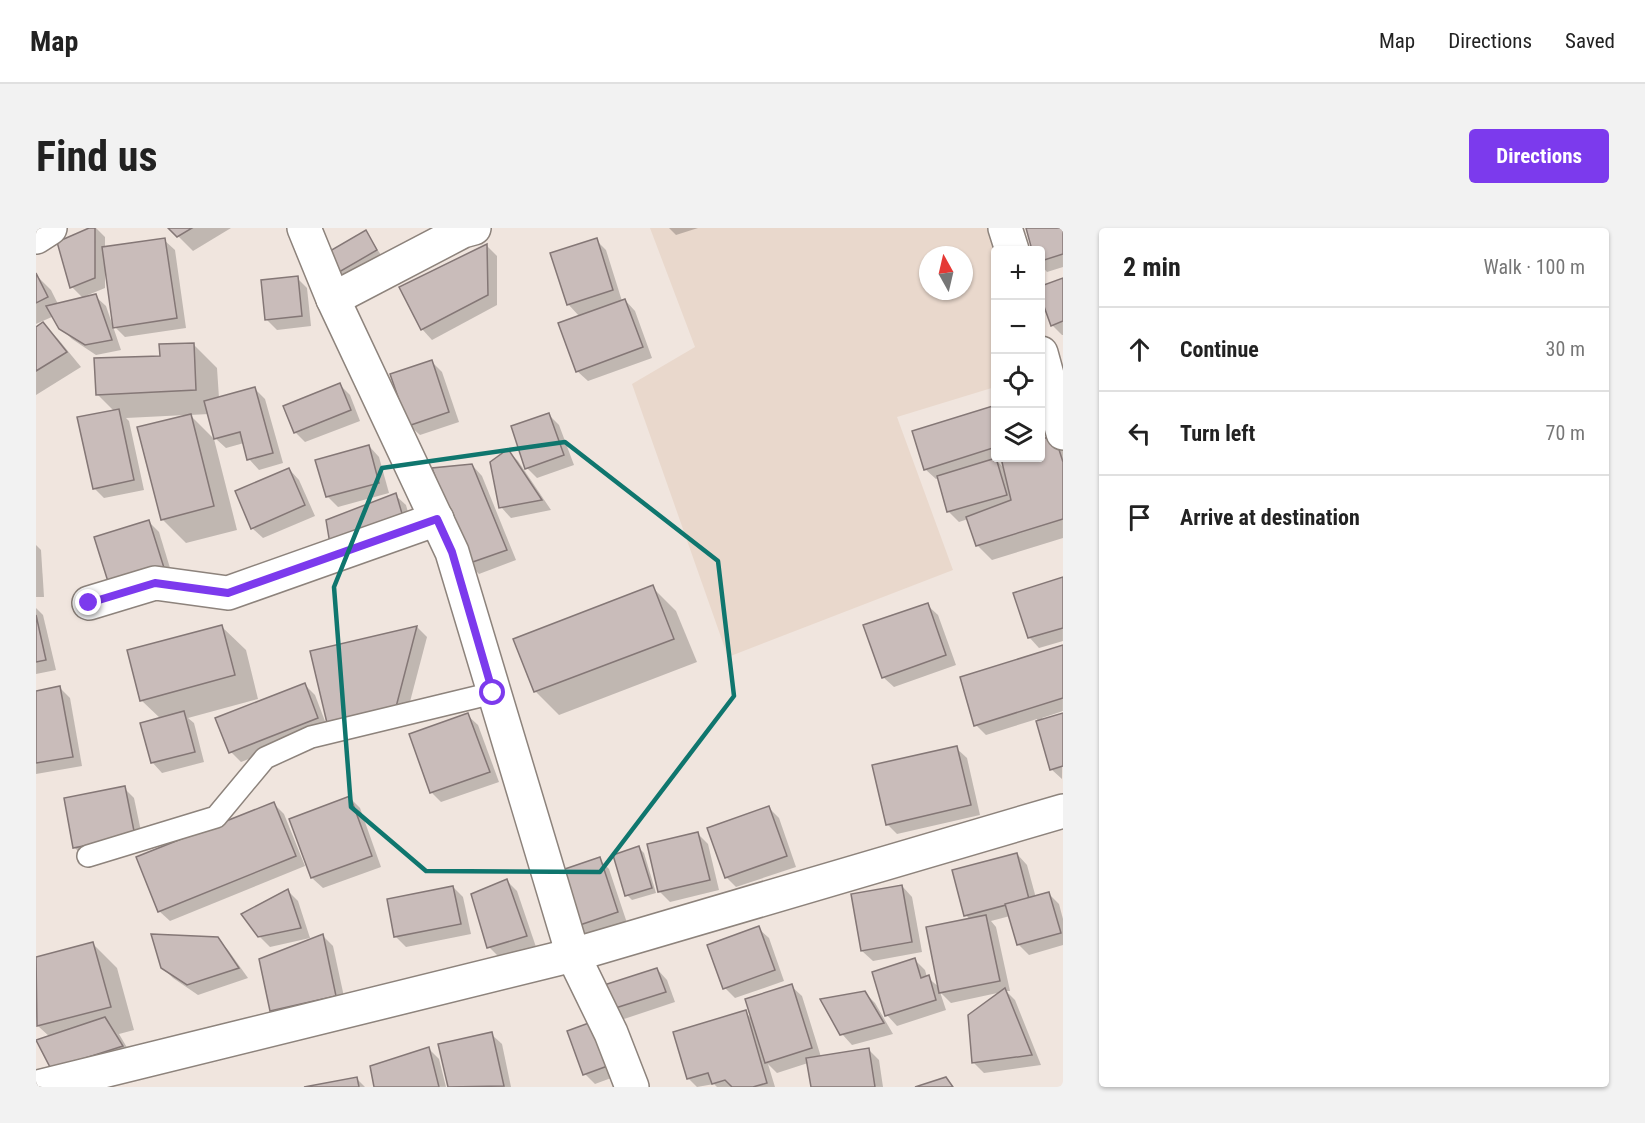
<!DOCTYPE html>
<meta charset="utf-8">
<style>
:root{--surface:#fff;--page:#f2f2f2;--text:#222;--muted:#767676;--line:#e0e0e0;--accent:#7c3aed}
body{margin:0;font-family:"Roboto Condensed",sans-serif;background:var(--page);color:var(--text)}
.controls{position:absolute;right:18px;top:18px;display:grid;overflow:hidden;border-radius:6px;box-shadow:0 2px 4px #0004}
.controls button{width:54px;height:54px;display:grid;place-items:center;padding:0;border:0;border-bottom:2px solid var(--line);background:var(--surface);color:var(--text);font:30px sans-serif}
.compass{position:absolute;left:883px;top:18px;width:54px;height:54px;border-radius:50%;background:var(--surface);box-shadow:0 2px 4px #0004;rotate:352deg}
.stop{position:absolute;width:18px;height:18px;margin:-14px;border:4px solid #7c3aed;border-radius:50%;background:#fff}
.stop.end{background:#7c3aed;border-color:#fff;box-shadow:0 2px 6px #0008}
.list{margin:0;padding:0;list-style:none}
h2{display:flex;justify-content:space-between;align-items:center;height:78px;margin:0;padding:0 24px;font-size:26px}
h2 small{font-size:20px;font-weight:400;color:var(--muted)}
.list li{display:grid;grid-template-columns:39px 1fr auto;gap:18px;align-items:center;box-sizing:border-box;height:84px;padding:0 24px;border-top:2px solid var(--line)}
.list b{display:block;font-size:22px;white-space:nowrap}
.list em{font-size:20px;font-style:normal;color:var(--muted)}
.icon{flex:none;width:33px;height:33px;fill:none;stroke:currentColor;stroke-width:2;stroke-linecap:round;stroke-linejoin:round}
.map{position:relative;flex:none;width:1027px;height:859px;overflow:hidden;border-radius:6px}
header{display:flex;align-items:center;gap:36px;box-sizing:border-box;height:84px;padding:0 30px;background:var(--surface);border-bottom:2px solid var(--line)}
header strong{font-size:28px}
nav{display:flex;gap:33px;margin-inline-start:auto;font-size:21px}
.intro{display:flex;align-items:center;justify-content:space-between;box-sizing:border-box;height:144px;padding:0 36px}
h1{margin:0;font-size:42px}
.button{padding:15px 27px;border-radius:6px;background:var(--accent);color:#fff;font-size:21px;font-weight:700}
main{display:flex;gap:36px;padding:0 36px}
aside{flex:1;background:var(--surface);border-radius:6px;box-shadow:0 2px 4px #0004}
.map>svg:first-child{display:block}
.built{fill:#e9d8cc;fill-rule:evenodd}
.shadow{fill:#0003;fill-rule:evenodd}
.building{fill:#c9bcba;stroke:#847776;stroke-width:1.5}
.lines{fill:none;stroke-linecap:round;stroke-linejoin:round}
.lane-casing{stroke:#8d837c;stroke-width:24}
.street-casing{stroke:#8d837c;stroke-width:36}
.lane{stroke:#fff;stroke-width:21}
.street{stroke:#fff;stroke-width:33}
.route{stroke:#7c3aed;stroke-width:8}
.marked{fill:none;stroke:#0f766e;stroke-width:4.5;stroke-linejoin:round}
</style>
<header>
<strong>Map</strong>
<nav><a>Map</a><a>Directions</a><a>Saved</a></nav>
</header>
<div class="intro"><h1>Find us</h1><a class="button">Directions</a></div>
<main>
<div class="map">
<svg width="1027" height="859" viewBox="0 0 1027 859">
<rect width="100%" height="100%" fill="#f0e5de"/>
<path class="built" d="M614 0H956L960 22 959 159 861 189 917 342 692 429 596 156 659 119ZM892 27H928V63H892Z"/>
<g class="shadow">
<polygon points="57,0 60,0 69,9 69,20 128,12 139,22 150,100 89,109 79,99 71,44 69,44 69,60 47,69 47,70 36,59"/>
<polygon points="134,0 195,0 157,23"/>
<polygon points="633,0 662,0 640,7"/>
<polygon points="991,0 1027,0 1027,39 1011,44 1005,37 1005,22 998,22"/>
<polygon points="330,4 345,27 304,51 299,46"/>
<polygon points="560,12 570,22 586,73 589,72 599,83 616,130 552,153 541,143 544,89 532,76"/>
<polygon points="451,18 461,28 461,77 396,112 386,101 365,60"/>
<polygon points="0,47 15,62 22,76 59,68 70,78 85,122 60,127 36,111 25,100 18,88 0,96"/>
<polygon points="261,50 271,60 275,98 241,102 231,92"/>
<polygon points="1027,52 1027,107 1026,107 1016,97 1005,66 1005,60"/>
<polygon points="7,96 22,111 45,139 0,167 0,101"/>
<polygon points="157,116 181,140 183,170 219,161 229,171 247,235 223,242 213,231 208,215 190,220 179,210 173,186 154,187 178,211 201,302 150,315 126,291 150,187 90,190 93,193 108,262 68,270 58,260 78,183 61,166 126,129"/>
<polygon points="396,134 406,144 423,194 384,207 373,197"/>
<polygon points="304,157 314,167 324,193 269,214 259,204"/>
<path d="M959 179 960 230H1005V213L1018 208 1027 217V310L956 332 941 317 932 291 923 294 913 284 903 250 900 251 889 241ZM967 230 969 241 960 232Z"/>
<polygon points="513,187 523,197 538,237 501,250 491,240"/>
<polygon points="333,218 343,229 353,265 302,279 291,268"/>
<polygon points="472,223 482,233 515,282 475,290 465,279"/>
<polygon points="436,237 446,248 480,332 443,346 433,336"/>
<polygon points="253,241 263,252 279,288 227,310 216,300"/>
<polygon points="359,267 370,277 376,299 306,325"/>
<polygon points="112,293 123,304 138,353 59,310"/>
<polygon points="0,317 5,322 8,369 0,369"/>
<polygon points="1027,351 1027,413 1003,420 993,409 979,366"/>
<polygon points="616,359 640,383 661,434 523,487 499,463"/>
<polygon points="891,377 902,387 920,437 858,459 847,449"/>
<polygon points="0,380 7,387 20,442 0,446"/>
<polygon points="186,399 210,422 222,471 152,490 158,495 168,534 126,545 116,534 125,491 105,472"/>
<polygon points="381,399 391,409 370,489 276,424"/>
<polygon points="1027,419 1027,483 1006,490 1007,492 1027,487 1026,551 1015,541 1001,491 950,507 940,497 925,450"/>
<polygon points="269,457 279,467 292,501 205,534 195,524"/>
<polygon points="24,460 34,470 46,538 0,546 0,464"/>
<polygon points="431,487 442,497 463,554 405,574 395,564"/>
<polygon points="920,520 931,530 944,587 861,606 851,596"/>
<polygon points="88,560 98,570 108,618 49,630 39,620"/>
<polygon points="314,570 324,580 345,639 287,660 276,650 255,591"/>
<polygon points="238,576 248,586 269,638 134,693 123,683"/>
<polygon points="733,580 743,590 760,639 700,659 690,649"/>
<polygon points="662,606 672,616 683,662 634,674 623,663"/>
<polygon points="603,620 608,625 620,665 596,672 591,667"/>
<polygon points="981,626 991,637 1000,670 1013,666 1023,676 1027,691 1027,717 993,727 982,716 974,688 955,693 960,699 974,763 970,763 979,772 1005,837 948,845 938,835 966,764 915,775 904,764 910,782 861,798 851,787 879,732 889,742 891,749 904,760 934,692 930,687"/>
<polygon points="563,631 573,641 591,695 550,708 540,698"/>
<polygon points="471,653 481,663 500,719 463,729 453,719"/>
<polygon points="866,658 876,669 886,724 837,733 826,723"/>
<polygon points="417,659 427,669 435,706 370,719 360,709"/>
<polygon points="252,663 262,673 274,710 234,719 223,708"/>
<polygon points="722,700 733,710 748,753 699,770 689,760"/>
<polygon points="287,708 297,718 310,778 246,792 235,782"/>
<polygon points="181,711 192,722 212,750 162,767 137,750 126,739"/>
<polygon points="57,716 81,740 98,802 83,806 96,828 27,850 14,809 2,798 0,789 0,731"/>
<polygon points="621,741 631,752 639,774 585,792 574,781"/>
<polygon points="755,758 766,768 785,829 832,821 843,832 847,859 776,859 772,835 741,845 732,836 739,859 681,859 678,856 661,859 652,850 709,784 717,792"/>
<polygon points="829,765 839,775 857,806 816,817 806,806"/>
<polygon points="561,794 586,846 559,856 549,846"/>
<polygon points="455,806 466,816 475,859 414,859 404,817"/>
<polygon points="392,820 403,831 410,859 340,859"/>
<polygon points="321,851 329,859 276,859"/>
</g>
<g class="building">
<polygon points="53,0 59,0 59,50 34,60 21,14"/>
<polygon points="132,0 156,0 141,9"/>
<polygon points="990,0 1027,0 1027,26 1005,33 1005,22 996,22"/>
<polygon points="330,2 341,22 298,47 287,27"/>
<polygon points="129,10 141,90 77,100 66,19"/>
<polygon points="561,10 577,62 531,77 514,25"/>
<polygon points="451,16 452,67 385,102 363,59"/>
<polygon points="0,45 12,69 0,75"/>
<polygon points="262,48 266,88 229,92 225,52"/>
<polygon points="1027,50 1027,93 1015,98 1005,70 1005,58"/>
<polygon points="60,66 76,112 49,117 23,101 10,78"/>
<polygon points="589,71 607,119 540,144 522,95"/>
<polygon points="7,94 31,124 0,143 0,99"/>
<polygon points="158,115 160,162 60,167 58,130 124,128 123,116"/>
<polygon points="396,132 413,184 372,198 354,146"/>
<polygon points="304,155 315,182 258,205 247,178"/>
<polygon points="219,159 237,225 211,232 204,204 178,211 168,173"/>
<polygon points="960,177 960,219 888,242 876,203"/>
<polygon points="83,181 98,252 57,261 41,189"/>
<polygon points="513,185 528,227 489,241 475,198"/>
<polygon points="155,186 178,278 125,292 101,199"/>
<polygon points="1018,206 1027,234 1027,291 940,318 930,289 975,272 965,230 1005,230 1005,212"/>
<polygon points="333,217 343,255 290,269 279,232"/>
<polygon points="472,221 506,272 463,280 454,234"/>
<polygon points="960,230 971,267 911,284 901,248"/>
<polygon points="436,236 471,322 431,336 396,240"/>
<polygon points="253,240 269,277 215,301 199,263"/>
<polygon points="360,265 367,289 294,316 290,292"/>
<polygon points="113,292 129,343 74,360 58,309"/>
<polygon points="1027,349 1027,400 992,410 977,365"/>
<polygon points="617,357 638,411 498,464 477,411"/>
<polygon points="892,375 910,427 846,450 827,397"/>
<polygon points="0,387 10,432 0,434"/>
<polygon points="186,397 199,447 104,473 91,422"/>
<polygon points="381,398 360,479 291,495 274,423"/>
<polygon points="1027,417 1027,470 938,498 924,449"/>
<polygon points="269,455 282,490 193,525 179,490"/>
<polygon points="24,458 37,529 0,535 0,463"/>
<polygon points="148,483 159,524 115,535 104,495"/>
<polygon points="432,485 454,544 394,565 373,506"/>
<polygon points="1027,485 1027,538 1014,542 1000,493"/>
<polygon points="921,518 935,577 850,597 836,537"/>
<polygon points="89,558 99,608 37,620 28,570"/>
<polygon points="314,568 336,628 275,650 253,591"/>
<polygon points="238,574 260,628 122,684 100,629"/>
<polygon points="733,578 751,628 689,650 671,600"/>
<polygon points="662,604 674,652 622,664 611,616"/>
<polygon points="603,618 616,660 589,668 577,627"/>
<polygon points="981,625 993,671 928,688 916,642"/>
<polygon points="564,629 582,684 538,699 520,644"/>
<polygon points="471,651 491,708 451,720 435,666"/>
<polygon points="866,657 876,714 825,723 815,666"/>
<polygon points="417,658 425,696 358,709 351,671"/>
<polygon points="252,661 265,700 222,709 205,686"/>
<polygon points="1013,664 1025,705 981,717 969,676"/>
<polygon points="950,687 964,753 903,765 890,699"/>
<polygon points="723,698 739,742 687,761 671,717"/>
<polygon points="115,706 182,709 203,740 151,757 125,740"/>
<polygon points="287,706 300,768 234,783 223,731"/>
<polygon points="57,714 75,779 1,798 0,729"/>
<polygon points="879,730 885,750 893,747 900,772 849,788 836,744"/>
<polygon points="621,740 630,764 573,782 565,758"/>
<polygon points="756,756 776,820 729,835 709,771"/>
<polygon points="969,760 996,827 936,835 932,787"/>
<polygon points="829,763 848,795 804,807 784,771"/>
<polygon points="710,782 731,855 717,859 696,859 689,852 676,856 672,845 651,851 637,804"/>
<polygon points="69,789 87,818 15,841 0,812"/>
<polygon points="561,792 577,836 547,847 531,803"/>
<polygon points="456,804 468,858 412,859 402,816"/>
<polygon points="393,819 403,859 338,859 334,838"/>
<polygon points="833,820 839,859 775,859 770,830"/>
<polygon points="321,849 323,859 268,859"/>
<polygon points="910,849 917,859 879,859"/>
</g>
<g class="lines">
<defs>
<polyline id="lane" points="52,628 180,589 229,530 275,509 457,465"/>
<g id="street">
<polyline points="268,0 297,71 416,324 537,727 575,805 596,859"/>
<polyline points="969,0 976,22"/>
<polyline points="0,9 14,0"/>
<polyline points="297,71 427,3 438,0"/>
<polyline points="1005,125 1027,205"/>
<polyline points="53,375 119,355 192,365 401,291"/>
<polyline points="2,859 537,727 1027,583"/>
</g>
</defs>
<use href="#lane" class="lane-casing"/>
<use href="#street" class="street-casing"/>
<use href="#lane" class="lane"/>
<use href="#street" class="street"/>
</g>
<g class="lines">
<polyline class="route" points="53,375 119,355 192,365 401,291 416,324 457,465"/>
</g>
<path class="marked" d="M529 214 682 333 698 468 564 644 390 643 315 579 298 359 346 240Z"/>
</svg>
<div class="controls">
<button>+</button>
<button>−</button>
<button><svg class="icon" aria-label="locate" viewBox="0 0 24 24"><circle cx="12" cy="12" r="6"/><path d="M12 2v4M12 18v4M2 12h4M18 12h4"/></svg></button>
<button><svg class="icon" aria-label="layers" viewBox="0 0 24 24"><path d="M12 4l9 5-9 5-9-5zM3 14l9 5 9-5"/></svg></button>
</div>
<svg class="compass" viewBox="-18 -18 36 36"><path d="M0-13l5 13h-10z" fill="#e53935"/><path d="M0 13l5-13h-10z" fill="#767676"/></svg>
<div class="stop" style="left:457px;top:465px"></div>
<div class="stop end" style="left:53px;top:375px"></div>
</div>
<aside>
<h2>2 min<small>Walk · 100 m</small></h2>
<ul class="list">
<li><svg class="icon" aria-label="ahead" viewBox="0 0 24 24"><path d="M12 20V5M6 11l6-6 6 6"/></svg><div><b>Continue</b></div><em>30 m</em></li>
<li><svg class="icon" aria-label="left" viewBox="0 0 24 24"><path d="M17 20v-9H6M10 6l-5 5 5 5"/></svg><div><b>Turn left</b></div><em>70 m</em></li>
<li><svg class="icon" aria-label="arrive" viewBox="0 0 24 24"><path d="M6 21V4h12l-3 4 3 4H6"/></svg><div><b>Arrive at destination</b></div></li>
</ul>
</aside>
</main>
